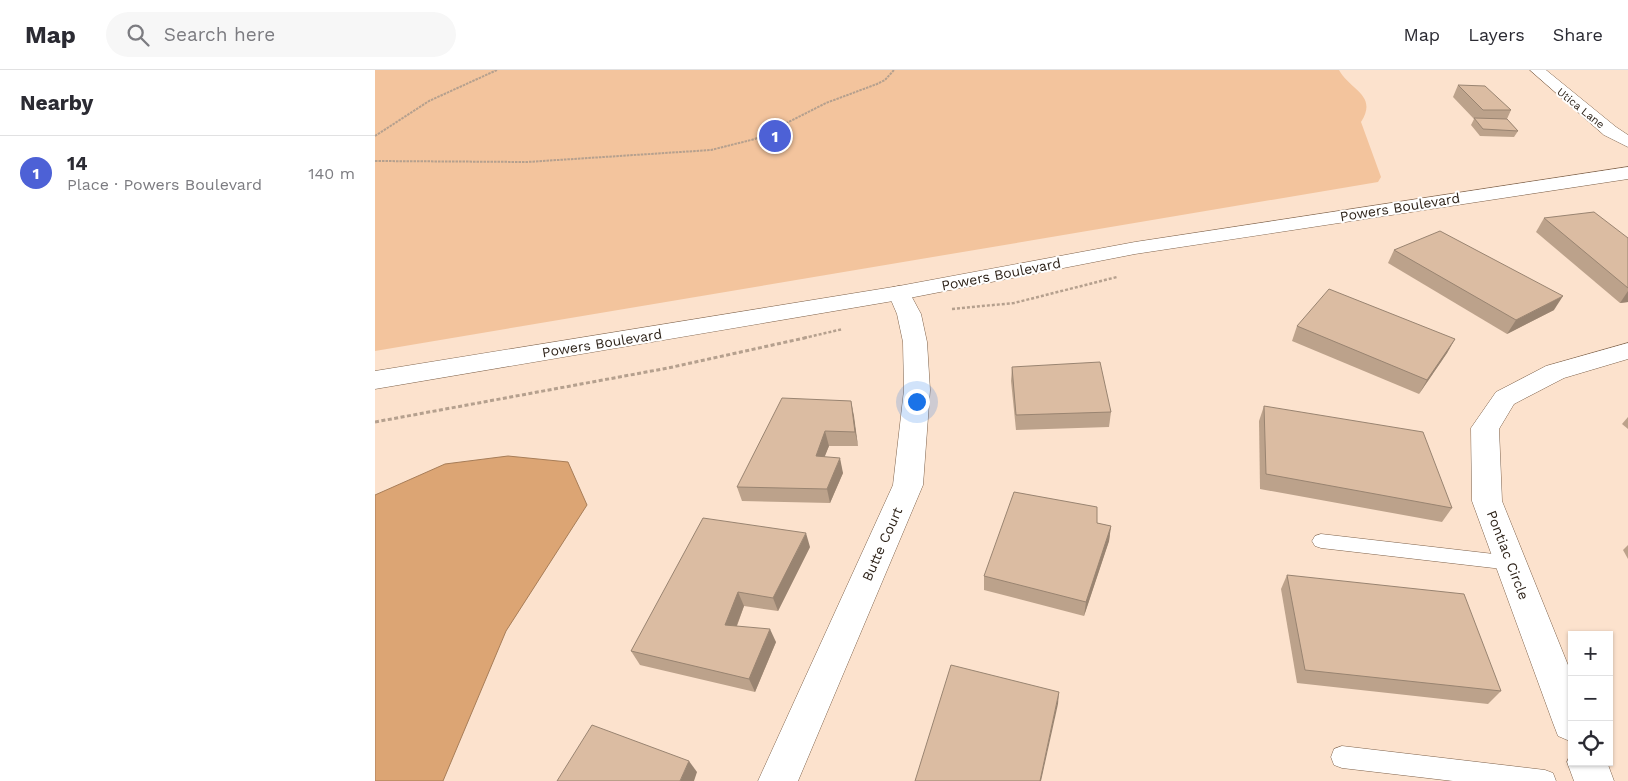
<!DOCTYPE html>
<meta charset="utf-8">
<style>
:root{--surface:#fff;--page:#f7f7f7;--text:#2b2b33;--muted:#7c7c81;--line:#e1e1e2;--accent:#4d61d6}
body{margin:0;font-family:"Work Sans",sans-serif;background:var(--page);color:var(--text)}
.controls{position:absolute;right:15px;bottom:15px;display:grid;overflow:hidden;border-radius:0px;box-shadow:0 1px 4px #0004}
.controls button{width:45px;height:45px;display:grid;place-items:center;padding:0;border:0;border-bottom:1px solid var(--line);background:var(--surface);color:var(--text);font:25px sans-serif}
.you{position:absolute;left:541px;top:331px;width:18px;height:18px;margin:-12px;border:4px solid #fff;border-radius:50%;background:#1a73e8;box-shadow:0 0 0 8px #1a73e833}
.badge{display:grid;place-items:center;width:32px;height:32px;border-radius:50%;background:var(--accent);color:#fff;font-size:16px;font-weight:700}
.pin{position:absolute;translate:-50% -50%;border:2px solid #fff;box-shadow:0 1px 5px #0006}
.list{margin:0;padding:0;list-style:none}
h2{display:flex;justify-content:space-between;align-items:center;height:65px;margin:0;padding:0 20px;font-size:21px}
h2 small{font-size:16px;font-weight:400;color:var(--muted)}
.list li{display:grid;grid-template-columns:32px 1fr auto;gap:15px;align-items:center;box-sizing:border-box;height:75px;padding:0 20px;border-top:1px solid var(--line)}
.list b{display:block;font-size:19px;white-space:nowrap}
.list p{margin:0;font-size:16px;white-space:nowrap;color:var(--muted)}
.list em{font-size:16px;font-style:normal;color:var(--muted)}
.icon{flex:none;width:28px;height:28px;fill:none;stroke:currentColor;stroke-width:2;stroke-linecap:round;stroke-linejoin:round}
.map{position:relative;flex:none;width:1253px;height:711px;overflow:hidden}
header{display:flex;align-items:center;gap:30px;box-sizing:border-box;height:70px;padding:0 25px;background:var(--surface);border-bottom:1px solid var(--line)}
header strong{font-size:24px}
nav{display:flex;gap:28px;margin-inline-start:auto;font-size:18px}
.search{width:350px;height:45px;background:var(--page);display:flex;align-items:center;gap:12px;box-sizing:border-box;padding:0 18px;border-radius:28px;color:var(--muted);font-size:19px}
main{display:flex}
aside{flex:1;background:var(--surface)}
.map>svg:first-child{display:block}
.green{fill:#f3c49d}
.water{fill:#dca574;stroke:#a77d58}
.lines{fill:none;stroke-linecap:round;stroke-linejoin:round}
.lane-casing{stroke:#7f634c;stroke-width:1}
.street-casing{stroke:#7f634c;stroke-width:1}
.secondary-casing{stroke:#7f634c;stroke-width:1}
.path-far2{stroke:#b5a08e;stroke-width:2;stroke-dasharray:2.5 1;stroke-linecap:butt}
.path-far1{stroke:#b5a08e;stroke-width:2.5;stroke-dasharray:3 2;stroke-linecap:butt}
.path{stroke:#b5a08e;stroke-width:3;stroke-dasharray:4 2.5;stroke-linecap:butt}
.lane{fill:#fff;fill-rule:evenodd}
.street{fill:#fff;fill-rule:evenodd}
.secondary{fill:#fff;fill-rule:evenodd}
.wall{fill:#bca28b}
.shaded-wall{fill:#998471}
.building{fill:#dbbca2;stroke:#998471}
.labels{text-anchor:middle;stroke-width:4;stroke-linejoin:round;paint-order:stroke}
.far-street-label{font-size:11px;fill:#2a1f15;stroke:#fff}
.street-label{font-size:14px;fill:#2a1f15;stroke:#fff}
</style>
<header>
<strong>Map</strong>
<div class="search"><svg class="icon" aria-label="search" viewBox="0 0 24 24"><circle cx="10" cy="10" r="6"/><path d="M15 15l6 6"/></svg>Search here</div>
<nav><a>Map</a><a>Layers</a><a>Share</a></nav>
</header>
<main>
<aside>
<h2>Nearby<small></small></h2>
<ul class="list">
<li><span class="badge">1</span><div><b>14</b><p>Place · Powers Boulevard</p></div><em>140 m</em></li>
</ul>
</aside>
<div class="map">
<svg width="1253" height="711" viewBox="0 0 1253 711">
<rect width="100%" height="100%" fill="#fce2cd"/>
<path class="green" d="M0 0H964C976 21 1003 25 986 52L1006 107 1003 112 0 281Z"/>
<polygon class="water" points="133,386 193,392 212,435 131,561 68,711 0,711 0,425 70,394"/>
<g class="lines">
<defs>
<g id="lane">
<polygon points="946,464 1136,486 1142,488 1145,493 1142,498 1136,500 946,478 940,476 937,471 940,466"/>
<polygon points="967,676 1170,700 1178,703 1181,711 1078,711 967,698 959,695 956,687 959,679"/>
</g>
<g id="street">
<polygon points="1155,0 1171,0 1241,57 1253,65 1253,77 1229,65"/>
<polygon points="524,216 532,218 546,244 552,272 555,320 548,415 423,711 383,711 518,415 529,320 528,272 522,244 513,223 516,218"/>
<polygon points="1253,273 1253,289 1189,308 1139,334 1124,359 1127,431 1197,605 1197,672 1183,666 1178,653 1097,431 1096,358 1121,322 1171,296"/>
<polygon points="1197,681 1197,692 1232,692 1239,711 1199,711 1192,692"/>
</g>
<polygon id="secondary" points="1253,97 1253,109 760,184 524,230 0,319 0,301 524,216 760,172"/>
</defs>
<use href="#lane" class="lane-casing"/>
<use href="#street" class="street-casing"/>
<use href="#secondary" class="secondary-casing"/>
<g class="path-far2">
<polyline points="0,66 54,31 122,0"/>
<polyline points="0,91 152,92 336,80 380,69 451,33 502,14 510,10 519,0"/>
</g>
<g class="path-far1">
<polyline points="577,239 639,233 742,207"/>
<polyline points="429,268 468,259"/>
</g>
<polyline class="path" points="0,352 293,298 434,267"/>
<use href="#lane" class="lane"/>
<use href="#street" class="street"/>
<use href="#secondary" class="secondary"/>
</g>
<g class="wall">
<polygon points="1083,15 1136,40 1132,49 1143,61 1139,67 1105,66 1096,55 1099,49 1078,27"/>
<polygon points="1169,148 1253,168 1253,232 1245,233 1161,162"/>
<polygon points="1019,180 1179,240 1132,264 1013,193"/>
<polygon points="922,256 1080,269 1072,283 1044,324 917,271"/>
<polygon points="637,297 736,342 734,357 641,360 636,311"/>
<polygon points="476,331 483,376 454,376 449,387 468,403 455,433 367,431 362,417"/>
<polygon points="889,336 1077,438 1067,452 885,419 884,351"/>
<polygon points="1253,347 1253,359 1247,354"/>
<polygon points="722,453 736,456 734,471 709,546 609,520 609,506"/>
<polygon points="1253,475 1253,489 1248,480"/>
<polygon points="435,477 403,541 369,536 362,556 401,572 380,622 265,595 256,581"/>
<polygon points="912,505 1126,621 1113,634 922,613 906,519"/>
</g>
<g class="shaded-wall">
<polygon points="1253,221 1253,232 1245,233"/>
<polygon points="1188,226 1179,240 1132,264 1141,250"/>
<polygon points="1080,269 1072,283 1044,324 1052,310"/>
<polygon points="476,331 479,346 483,376 480,362"/>
<polygon points="450,361 454,376 444,401 441,386"/>
<polygon points="465,388 468,403 455,433 452,419"/>
<polygon points="736,456 734,471 709,546 711,532"/>
<polygon points="431,463 435,477 403,541 398,528"/>
<polygon points="363,522 369,536 357,568 350,555"/>
<polygon points="395,559 401,572 380,622 374,609"/>
<polygon points="684,622 683,634 666,711 665,711"/>
<polygon points="314,691 322,702 319,711 305,711"/>
</g>
<g class="building">
<polygon points="1083,15 1110,16 1136,40 1108,40"/>
<polygon points="1099,48 1132,49 1143,61 1108,59"/>
<polygon points="1219,142 1253,168 1253,218 1169,148"/>
<polygon points="1065,161 1188,226 1141,250 1019,180"/>
<polygon points="954,219 1080,269 1052,310 922,256"/>
<polygon points="725,292 736,342 641,345 637,297"/>
<polygon points="407,328 476,331 480,362 450,361 441,386 465,388 452,419 362,417"/>
<polygon points="889,336 1048,362 1077,438 891,404"/>
<polygon points="639,422 722,437 722,453 736,456 711,532 609,506"/>
<polygon points="328,448 431,463 398,528 363,522 350,555 395,559 374,609 256,581"/>
<polygon points="912,505 1089,524 1126,621 930,600"/>
<polygon points="576,595 684,622 665,711 540,711"/>
<polygon points="217,655 314,691 305,711 182,711"/>
</g>
<g class="labels">
<g class="far-street-label">
<text transform="translate(1206 38) rotate(39)" y="4">Utica Lane</text>
</g>
<g class="street-label">
<text transform="translate(1025 137) rotate(-9)" y="5">Powers Boulevard</text>
<text transform="translate(626 204) rotate(-11)" y="5">Powers Boulevard</text>
<text transform="translate(227 273) rotate(-9)" y="5">Powers Boulevard</text>
<text transform="translate(507 474) rotate(-66)" y="5">Butte Court</text>
<text transform="translate(1133 485) rotate(69)" y="5">Pontiac Circle</text>
</g>
</g>
</svg>
<div class="controls">
<button>+</button>
<button>−</button>
<button><svg class="icon" aria-label="locate" viewBox="0 0 24 24"><circle cx="12" cy="12" r="6"/><path d="M12 2v4M12 18v4M2 12h4M18 12h4"/></svg></button>
</div>
<div class="you"></div>
<div class="pin badge" style="left:400px;top:66px">1</div>
</div>
</main>
